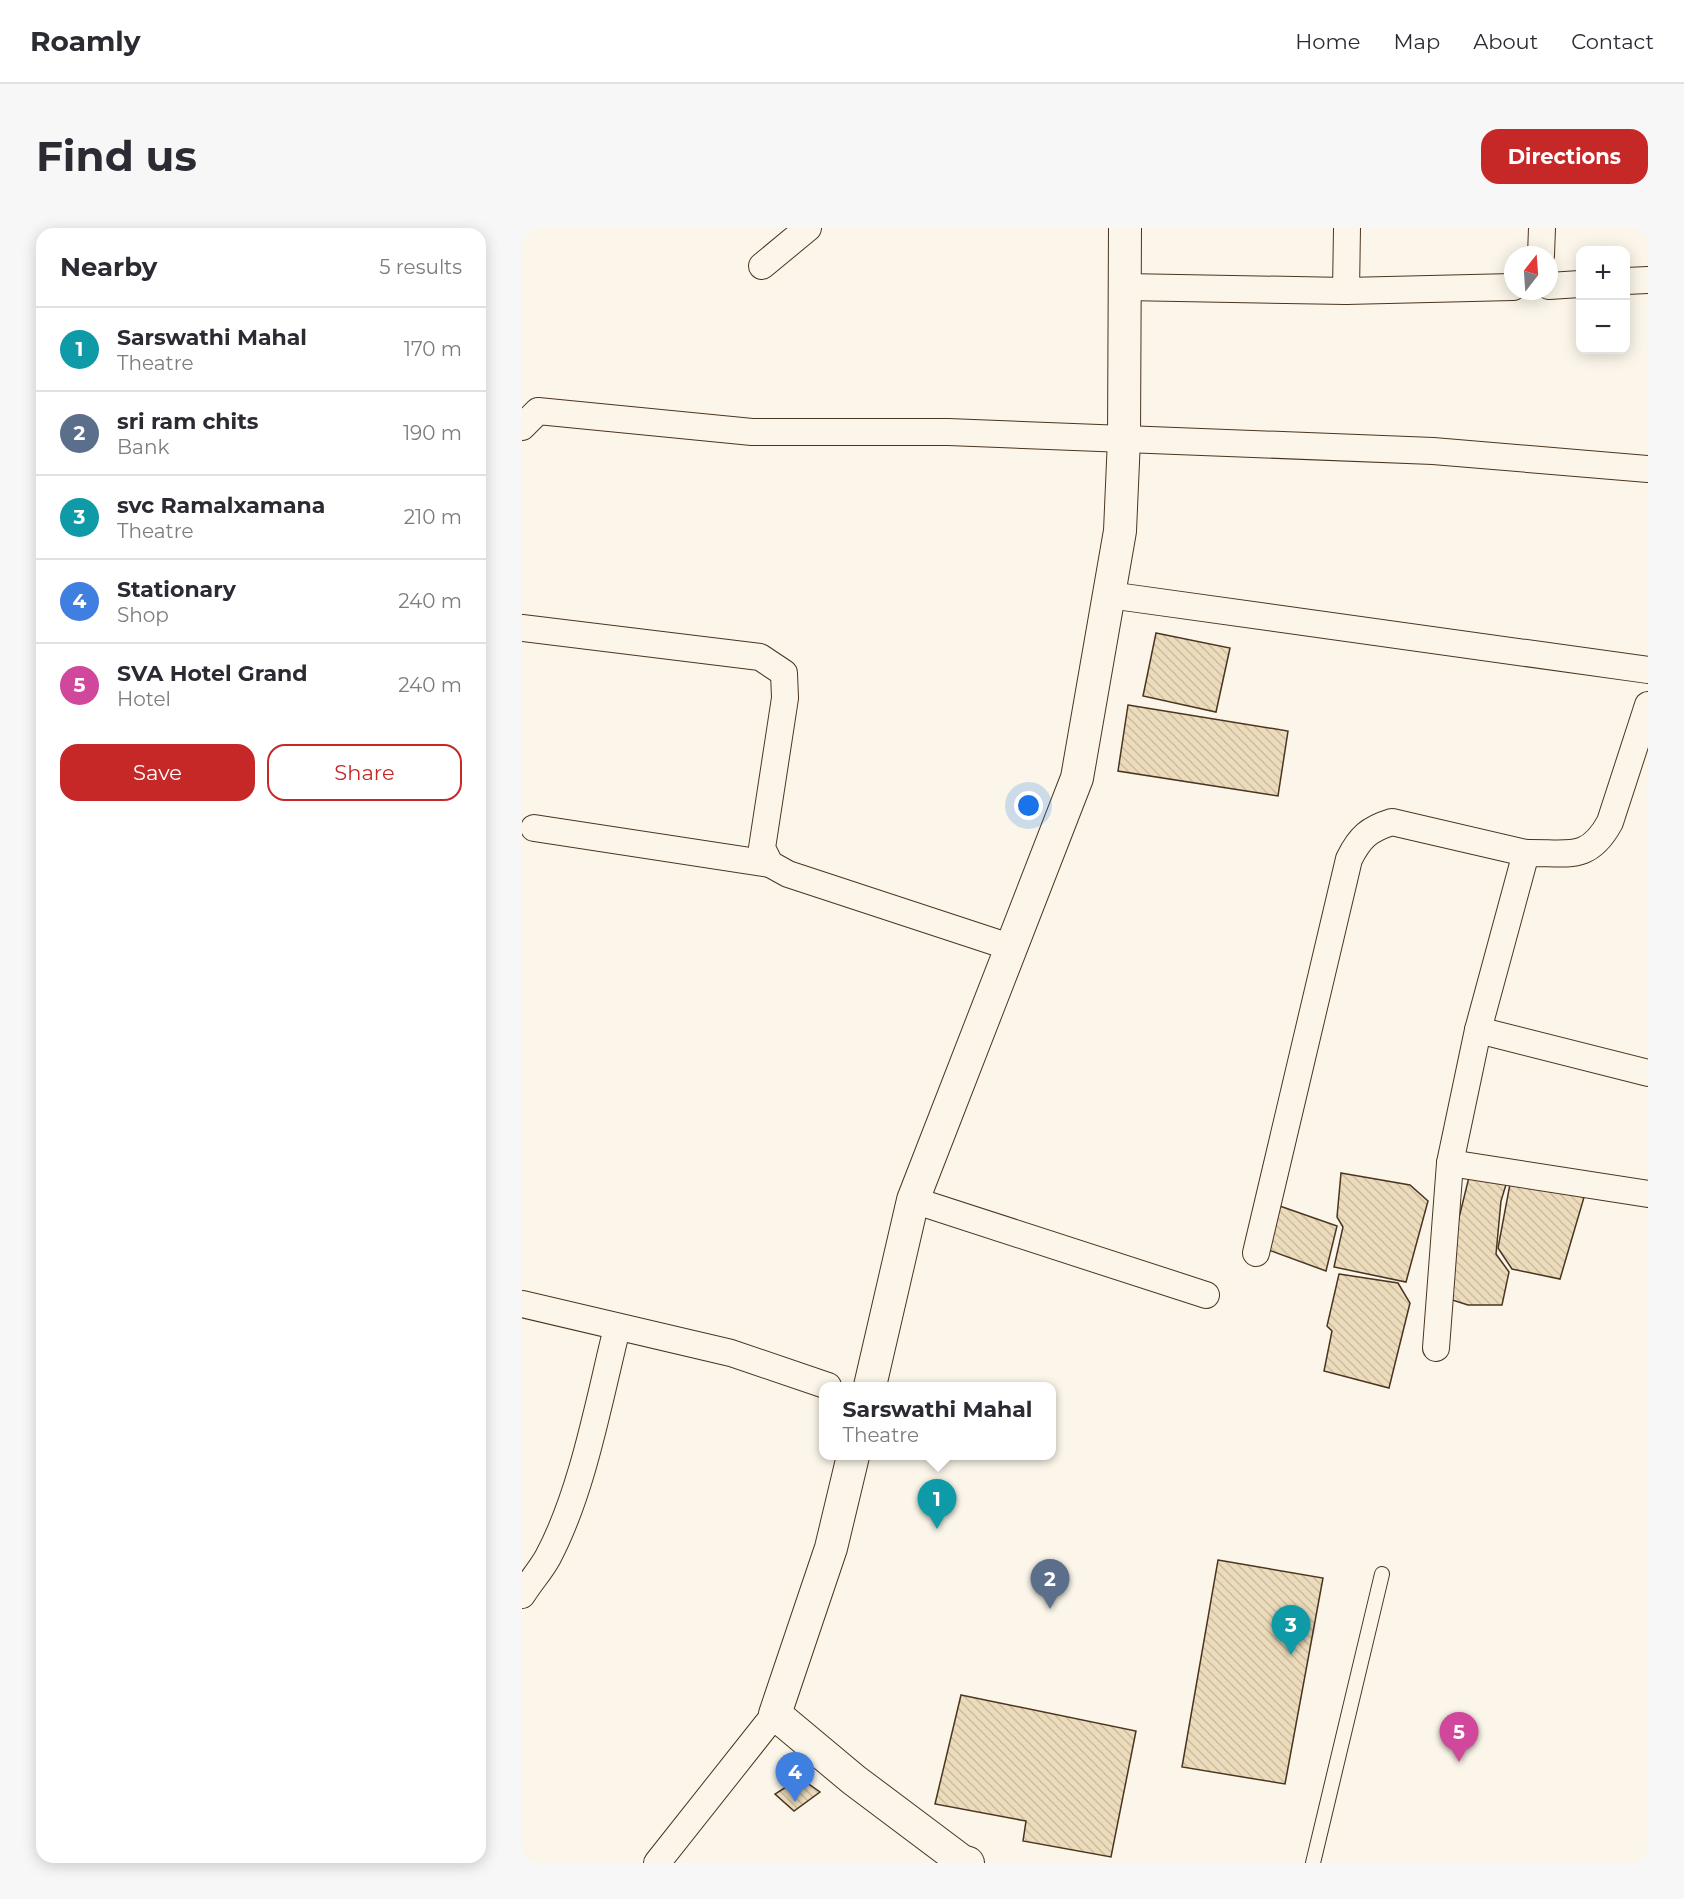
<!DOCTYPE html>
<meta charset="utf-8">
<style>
:root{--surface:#fff;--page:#f7f7f7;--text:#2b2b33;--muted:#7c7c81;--line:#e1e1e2;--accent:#c62828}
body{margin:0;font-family:Montserrat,sans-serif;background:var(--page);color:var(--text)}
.controls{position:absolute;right:18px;top:18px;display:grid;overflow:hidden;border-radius:12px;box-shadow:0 3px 15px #0003}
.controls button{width:54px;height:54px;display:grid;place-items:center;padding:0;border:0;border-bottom:2px solid var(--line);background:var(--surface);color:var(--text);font:30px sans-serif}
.compass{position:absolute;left:982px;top:18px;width:54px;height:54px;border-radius:50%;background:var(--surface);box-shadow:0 3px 15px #0003;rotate:17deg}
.you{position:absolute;left:507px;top:578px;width:21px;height:21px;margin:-15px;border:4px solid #fff;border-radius:50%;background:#1a73e8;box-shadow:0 0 0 9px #1a73e833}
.badge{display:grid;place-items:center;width:39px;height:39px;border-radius:50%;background:var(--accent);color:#fff;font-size:20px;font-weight:700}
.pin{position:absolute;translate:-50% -50px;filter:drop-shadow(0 2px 3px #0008)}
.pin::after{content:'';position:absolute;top:32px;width:21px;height:18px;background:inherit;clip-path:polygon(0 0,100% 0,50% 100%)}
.popup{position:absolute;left:297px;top:1154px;width:237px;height:78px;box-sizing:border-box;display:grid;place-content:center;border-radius:12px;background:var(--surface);filter:drop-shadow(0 2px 4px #0005);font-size:20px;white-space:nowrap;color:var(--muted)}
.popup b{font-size:22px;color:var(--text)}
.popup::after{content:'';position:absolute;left:50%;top:100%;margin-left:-12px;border:12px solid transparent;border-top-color:var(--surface)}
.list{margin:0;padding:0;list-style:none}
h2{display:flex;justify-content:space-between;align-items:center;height:78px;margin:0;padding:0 24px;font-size:26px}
h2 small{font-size:20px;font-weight:400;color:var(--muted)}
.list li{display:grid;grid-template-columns:39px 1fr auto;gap:18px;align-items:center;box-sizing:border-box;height:84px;padding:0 24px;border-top:2px solid var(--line)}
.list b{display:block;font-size:22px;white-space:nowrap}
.list p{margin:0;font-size:20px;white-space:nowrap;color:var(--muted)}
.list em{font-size:20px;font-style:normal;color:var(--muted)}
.actions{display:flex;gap:12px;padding:18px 24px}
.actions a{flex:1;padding:14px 0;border:2px solid var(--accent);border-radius:18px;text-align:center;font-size:21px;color:var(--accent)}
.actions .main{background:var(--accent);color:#fff}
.map{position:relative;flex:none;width:1126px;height:1635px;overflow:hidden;border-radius:18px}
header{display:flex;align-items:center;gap:36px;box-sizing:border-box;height:84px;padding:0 30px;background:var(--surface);border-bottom:2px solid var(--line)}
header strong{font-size:28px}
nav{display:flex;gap:33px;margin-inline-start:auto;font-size:21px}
.intro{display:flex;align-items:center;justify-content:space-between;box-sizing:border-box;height:144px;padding:0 36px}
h1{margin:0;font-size:42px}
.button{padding:15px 27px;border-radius:18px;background:var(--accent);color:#fff;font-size:21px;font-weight:700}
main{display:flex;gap:36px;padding:0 36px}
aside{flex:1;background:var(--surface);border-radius:18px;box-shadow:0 3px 15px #0003}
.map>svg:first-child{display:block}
.building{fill:url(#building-back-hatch);stroke:#4a3520;stroke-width:1.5}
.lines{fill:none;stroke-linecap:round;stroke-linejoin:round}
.service-casing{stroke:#4a3520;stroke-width:16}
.minor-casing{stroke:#4a3520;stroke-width:28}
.tertiary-casing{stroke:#4a3520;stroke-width:34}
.service{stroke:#fbf6e9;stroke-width:14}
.minor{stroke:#fbf6e9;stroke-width:26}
.tertiary{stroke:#fbf6e9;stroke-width:32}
</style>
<header>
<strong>Roamly</strong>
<nav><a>Home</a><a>Map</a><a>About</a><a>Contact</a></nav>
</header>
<div class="intro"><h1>Find us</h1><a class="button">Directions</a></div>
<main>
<aside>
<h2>Nearby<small>5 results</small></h2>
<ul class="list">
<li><span class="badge" style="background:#0f9aa8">1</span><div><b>Sarswathi Mahal</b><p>Theatre</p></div><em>170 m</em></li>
<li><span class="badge" style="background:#5c6f8a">2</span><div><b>sri ram chits</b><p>Bank</p></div><em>190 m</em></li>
<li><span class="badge" style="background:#0f9aa8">3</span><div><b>svc Ramalxamana</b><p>Theatre</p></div><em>210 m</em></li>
<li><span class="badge" style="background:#3f7fe0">4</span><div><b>Stationary</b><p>Shop</p></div><em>240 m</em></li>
<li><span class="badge" style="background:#d1479c">5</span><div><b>SVA Hotel Grand</b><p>Hotel</p></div><em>240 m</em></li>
</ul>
<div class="actions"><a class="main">Save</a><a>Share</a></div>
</aside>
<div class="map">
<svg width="1126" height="1635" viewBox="0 0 1126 1635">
<defs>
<pattern id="building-back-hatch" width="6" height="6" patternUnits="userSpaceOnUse" patternTransform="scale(1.5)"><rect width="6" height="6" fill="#ecdcbc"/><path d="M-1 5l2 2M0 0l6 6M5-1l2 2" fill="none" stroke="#ccbda1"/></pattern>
</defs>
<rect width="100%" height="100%" fill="#fbf6e9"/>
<g class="building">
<polygon points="634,405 708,420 694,484 621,468"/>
<polygon points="606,477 766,503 756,568 596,543"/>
<polygon points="819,945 888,957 906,973 884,1054 812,1039 821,999 815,989"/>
<polygon points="948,945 986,950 979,973 974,1026 987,1044 980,1077 946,1077 924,1070 932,1010"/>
<polygon points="988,956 1063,966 1038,1051 990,1041 976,1020"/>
<polygon points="752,976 815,998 804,1043 741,1020"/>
<polygon points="817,1046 876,1055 888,1075 867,1160 802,1143 810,1103 805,1098"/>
<polygon points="696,1332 801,1350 763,1556 660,1539"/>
<polygon points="439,1467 614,1503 589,1629 501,1613 504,1593 413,1576"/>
<polygon points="278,1550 298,1564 272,1583 253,1566"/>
</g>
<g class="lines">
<defs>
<polyline id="service" points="791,1635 860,1346"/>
<g id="minor">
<polyline points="1019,27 1020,0"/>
<polyline points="240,38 286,0"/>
<polyline points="1104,53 1126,52"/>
<polyline points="1027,58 1058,56"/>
<polyline points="603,59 824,63 991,59"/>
<polyline points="824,63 825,0"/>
<polyline points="0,199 16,183 230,204 426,204 911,223 1126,241"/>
<polyline points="587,367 1126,442"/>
<polyline points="0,400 238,429 262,445 263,470 240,620 248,636 266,646 491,720"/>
<polyline points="12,600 248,636"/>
<polyline points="956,802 1126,845"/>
<polyline points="928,935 1126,966"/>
<polyline points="391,972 684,1067"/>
<path d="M734 1025 827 631C838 609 847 601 870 594L1004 625"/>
<polyline points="0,1076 209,1125 306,1158"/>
<path d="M914 1120 928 935 956 802 1004 625C1045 624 1066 635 1088 594L1126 477"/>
<path d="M0 1367C8 1354 19 1342 26 1329 61 1263 77 1172 95 1100"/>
<polyline points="135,1635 253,1486"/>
</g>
<g id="tertiary">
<polyline points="348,1158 391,972 555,550 598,303 602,211 603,0"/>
<polyline points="331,1228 309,1320 253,1486 332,1552 440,1633 446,1635"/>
</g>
</defs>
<use href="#service" class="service-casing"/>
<use href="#minor" class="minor-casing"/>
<use href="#tertiary" class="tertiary-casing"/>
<use href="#service" class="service"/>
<use href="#minor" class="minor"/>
<use href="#tertiary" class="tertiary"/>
</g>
</svg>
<div class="controls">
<button>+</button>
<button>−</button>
</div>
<svg class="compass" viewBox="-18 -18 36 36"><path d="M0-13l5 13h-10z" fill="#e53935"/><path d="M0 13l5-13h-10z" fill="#7c7c81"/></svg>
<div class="you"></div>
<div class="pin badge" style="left:415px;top:1301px;background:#0f9aa8">1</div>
<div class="popup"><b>Sarswathi Mahal</b>Theatre</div>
<div class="pin badge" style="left:528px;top:1381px;background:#5c6f8a">2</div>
<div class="pin badge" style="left:769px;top:1427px;background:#0f9aa8">3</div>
<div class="pin badge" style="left:273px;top:1574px;background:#3f7fe0">4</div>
<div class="pin badge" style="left:937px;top:1534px;background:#d1479c">5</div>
</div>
</main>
